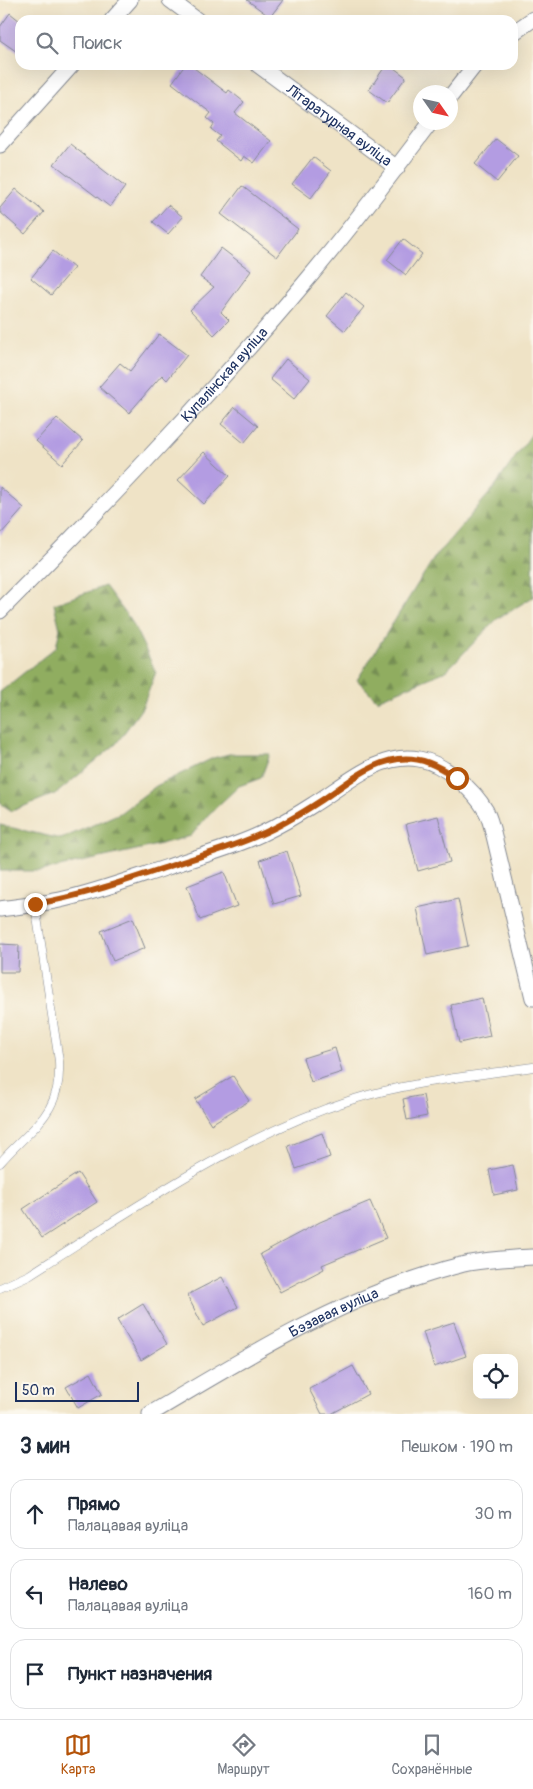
<!DOCTYPE html>
<html lang="ru">
<meta charset="utf-8">
<style>
:root{--surface:#fff;--page:#f2f2f3;--text:#1f2937;--muted:#747a83;--line:#e0e1e3;--accent:#b45309}
body{margin:0;font-family:Pangolin,sans-serif;background:var(--page);color:var(--text)}
.controls{position:absolute;right:15px;bottom:15px;display:grid;overflow:hidden;border-radius:10px;box-shadow:0 5px 20px #0002}
.controls button{width:45px;height:45px;display:grid;place-items:center;padding:0;border:0;border-bottom:1px solid var(--line);background:var(--surface);color:var(--text);font:25px sans-serif}
.compass{position:absolute;left:413px;top:85px;width:45px;height:45px;border-radius:50%;background:var(--surface);box-shadow:0 5px 20px #0002;rotate:124deg}
.scale{position:absolute;left:15px;bottom:12px;width:124px;box-sizing:border-box;padding-left:5px;border:2px solid #1b2f5e;border-top:0;font-size:14px;line-height:18px;white-space:nowrap;color:#1b2f5e;-webkit-text-stroke:4px #fbf7ec;paint-order:stroke}
.stop{position:absolute;width:15px;height:15px;margin:-11px;border:4px solid #b45309;border-radius:50%;background:#fff}
.stop.end{background:#b45309;border-color:#fff;box-shadow:0 1px 5px #0008}
.list{margin:0;padding:0;list-style:none}
h2{display:flex;justify-content:space-between;align-items:center;height:65px;margin:0;padding:0 20px;font-size:21px}
h2 small{font-size:16px;font-weight:400;color:var(--muted)}
.list li{display:grid;grid-template-columns:32px 1fr auto;gap:15px;align-items:center;box-sizing:border-box;height:70px;margin:0 10px 10px;padding:0 10px;border:1px solid var(--line);border-radius:15px}
.list b{display:block;font-size:19px;white-space:nowrap}
.list p{margin:0;font-size:16px;white-space:nowrap;color:var(--muted)}
.list em{font-size:16px;font-style:normal;color:var(--muted)}
.icon{flex:none;width:28px;height:28px;fill:none;stroke:currentColor;stroke-width:2;stroke-linecap:round;stroke-linejoin:round}
.map{position:relative;flex:none;width:533px;height:1414px;overflow:hidden}
.search{position:absolute;background:var(--surface);box-shadow:0 5px 20px #0002;left:15px;right:15px;top:15px;height:55px;display:flex;align-items:center;gap:12px;box-sizing:border-box;padding:0 18px;border-radius:15px;color:var(--muted);font-size:19px}
.sheet{height:305px;background:var(--surface)}
nav{display:flex;justify-content:space-around;align-items:center;box-sizing:border-box;height:70px;border-top:1px solid var(--line);background:var(--surface);font-size:14px;color:var(--muted)}
nav a{display:grid;justify-items:center;gap:2px}
nav .on{color:var(--accent)}
.map>svg:first-child{display:block}
.forest{fill:url(#forest-firs);stroke:#566e5f}
.building{fill:#b39ce2}
.lines{fill:none;stroke-linecap:round;stroke-linejoin:round}
.lane-casing{stroke:#858992;stroke-width:9}
.street-casing{stroke:#858992;stroke-width:17}
.lane{stroke:#fff;stroke-width:8}
.street{stroke:#fff;stroke-width:15}
.route{stroke:#b45309;stroke-width:6}
.labels{text-anchor:middle;stroke-width:5;stroke-linejoin:round;paint-order:stroke}
.street-label{font-size:15px;fill:#1b2f5e;stroke:#fbf7ec}
</style>
<div class="map">
<svg width="533" height="1414" viewBox="0 0 533 1414">
<defs>
<pattern id="forest-firs" width="22" height="20" patternUnits="userSpaceOnUse" patternTransform="scale(1.25)"><rect width="22" height="20" fill="#90ad60"/><path d="M5 1l3.5 6h-7zM16 11l3.5 6h-7z" fill="#758d52"/></pattern>
</defs>
<rect width="100%" height="100%" fill="#fbf7ec"/>
<filter id="ink" filterUnits="userSpaceOnUse"><feTurbulence type="fractalNoise" baseFrequency=".02" numOctaves="2"/><feDisplacementMap in="SourceGraphic" scale="10" xChannelSelector="R" yChannelSelector="G"/><feConvolveMatrix kernelMatrix="1 2 1 2 8 2 1 2 1" color-interpolation-filters="sRGB"/></filter>
<filter id="wash" filterUnits="userSpaceOnUse"><feTurbulence type="fractalNoise" baseFrequency=".0096" numOctaves="4" result="noise"/><feDisplacementMap in="SourceGraphic" scale="20" xChannelSelector="R" yChannelSelector="G"/><feGaussianBlur stdDeviation="1.12" result="paint"/><feColorMatrix in="noise" values="0 0 0 0 0 0 0 0 0 0 0 0 0 0 0 0 0 1.4 0 .05"/><feComposite in="paint" operator="in"/></filter>
<g filter="url(#wash)">
<rect width="100%" height="100%" fill="#efe3c6"/>
<g class="forest">
<polygon points="533,432 533,597 497,619 446,671 377,700 357,680 434,558 493,489"/>
<polygon points="105,586 132,622 156,672 142,708 116,744 57,793 12,811 0,803 0,692 56,647 60,629 54,604"/>
<polygon points="229,754 270,754 261,778 239,786 208,815 191,836 145,848 41,871 0,871 0,825 61,839 120,813 156,786 213,758"/>
</g>
<g id="blocks">
<g class="building">
<polygon points="247,0 283,0 270,17"/>
<polygon points="10,13 20,21 20,54 0,40 0,27"/>
<polygon points="185,65 190,65 227,93 229,90 244,102 235,113 271,141 254,163 244,156 241,161 216,141 220,136 211,129 214,124 207,118 211,113 172,83"/>
<polygon points="386,65 390,65 406,77 387,103 369,90"/>
<polygon points="496,139 518,156 497,182 475,164"/>
<polygon points="70,144 125,187 110,207 54,164"/>
<polygon points="313,157 331,171 311,198 292,184"/>
<polygon points="242,186 298,229 277,257 221,214"/>
<polygon points="16,189 44,212 25,234 0,212 0,208"/>
<polygon points="168,205 183,217 168,234 153,222"/>
<polygon points="403,239 422,254 406,275 387,260"/>
<polygon points="221,248 251,271 221,312 229,320 214,335 190,310 214,287 200,277"/>
<polygon points="53,251 74,268 51,295 31,278"/>
<polygon points="346,292 364,307 345,331 327,316"/>
<polygon points="159,334 187,355 167,380 162,375 129,413 99,387 120,363 130,371"/>
<polygon points="286,359 310,379 294,399 270,379"/>
<polygon points="235,407 258,426 244,443 221,424"/>
<polygon points="57,418 83,441 62,464 36,441"/>
<polygon points="204,452 230,476 204,504 178,480"/>
<polygon points="0,487 24,508 0,535"/>
<polygon points="438,816 450,862 418,871 406,824"/>
<polygon points="287,851 301,896 274,904 260,860"/>
<polygon points="224,872 237,906 200,920 187,886"/>
<polygon points="458,899 468,946 427,955 417,908"/>
<polygon points="133,918 145,948 113,961 101,931"/>
<polygon points="0,944 19,945 18,972 0,972"/>
<polygon points="482,998 490,1036 459,1043 451,1005"/>
<polygon points="335,1048 342,1072 311,1082 303,1058"/>
<polygon points="233,1076 249,1101 211,1124 195,1099"/>
<polygon points="423,1095 427,1116 407,1120 403,1099"/>
<polygon points="322,1133 330,1157 296,1169 288,1146"/>
<polygon points="513,1165 518,1190 494,1195 489,1170"/>
<polygon points="78,1173 97,1202 42,1238 23,1209"/>
<polygon points="370,1201 386,1238 322,1265 324,1269 280,1292 260,1254 320,1222"/>
<polygon points="222,1277 238,1307 203,1326 187,1295"/>
<polygon points="143,1304 167,1344 141,1360 117,1320"/>
<polygon points="454,1322 466,1356 434,1367 423,1332"/>
<polygon points="353,1366 368,1394 331,1414 322,1414 309,1389"/>
<polygon points="91,1373 102,1394 78,1408 66,1387"/>
</g>
</g>
</g>
<g filter="url(#ink)">
<use href="#blocks" fill-opacity="0" stroke="#858992" stroke-width="1"/>
<g class="lines">
<defs>
<g id="lane">
<path d="M0 1163C31 1127 62 1115 59 1061L35 904"/>
<path d="M0 1288 29 1275C132 1210 233 1138 351 1100 409 1082 472 1076 533 1067"/>
</g>
<g id="street">
<polyline points="170,0 197,20"/>
<polyline points="112,20 130,0"/>
<polyline points="513,33 533,19"/>
<path id="s1" d="M258 65 397 168"/>
<polyline points="450,97 475,65"/>
<polyline points="0,145 72,65"/>
<path id="s2" d="M0 611C104 506 207 399 302 286 347 233 389 178 431 122"/>
<path d="M0 909C21 906 43 904 64 899 99 891 134 878 168 867 199 856 232 848 261 834 280 825 297 815 314 804 345 785 379 752 419 759 444 763 474 790 486 811 490 819 492 828 494 836L533 998"/>
<path id="s3" d="M150 1414C235 1364 320 1310 414 1279 432 1273 450 1267 469 1263 490 1259 511 1258 533 1257"/>
</g>
</defs>
<use href="#lane" class="lane-casing"/>
<use href="#street" class="street-casing"/>
<use href="#lane" class="lane"/>
<use href="#street" class="street"/>
</g>
</g>
<g class="lines" filter="url(#ink)">
<path class="route" d="M35 904C82 896 125 881 170 866 200 856 230 848 259 835 281 826 302 813 322 800 346 784 369 763 398 759 421 756 438 766 457 778"/>
</g>
<g class="labels">
<g class="street-label">
<text dy="5" stroke="none"><textPath href="#s1" startOffset="101">Літаратурная вуліца</textPath></text>
<text dy="5" stroke="none"><textPath href="#s2" startOffset="326">Купалінская вуліца</textPath></text>
<text dy="5" stroke="none"><textPath href="#s3" startOffset="210">Бэзавая вуліца</textPath></text>
</g>
</g>
</svg>
<div class="controls">
<button><svg class="icon" aria-label="locate" viewBox="0 0 24 24"><circle cx="12" cy="12" r="6"/><path d="M12 2v4M12 18v4M2 12h4M18 12h4"/></svg></button>
</div>
<svg class="compass" viewBox="-18 -18 36 36"><path d="M0-13l5 13h-10z" fill="#e53935"/><path d="M0 13l5-13h-10z" fill="#747a83"/></svg>
<div class="scale">50 m</div>
<div class="stop" style="left:457px;top:778px"></div>
<div class="stop end" style="left:35px;top:904px"></div>
<div class="search"><svg class="icon" aria-label="search" viewBox="0 0 24 24"><circle cx="10" cy="10" r="6"/><path d="M15 15l6 6"/></svg>Поиск</div>
</div>
<section class="sheet">
<h2>3 мин<small>Пешком · 190 m</small></h2>
<ul class="list">
<li><svg class="icon" aria-label="ahead" viewBox="0 0 24 24"><path d="M12 20V5M6 11l6-6 6 6"/></svg><div><b>Прямо</b><p>Палацавая вуліца</p></div><em>30 m</em></li>
<li><svg class="icon" aria-label="left" viewBox="0 0 24 24"><path d="M17 20v-9H6M10 6l-5 5 5 5"/></svg><div><b>Налево</b><p>Палацавая вуліца</p></div><em>160 m</em></li>
<li><svg class="icon" aria-label="arrive" viewBox="0 0 24 24"><path d="M6 21V4h12l-3 4 3 4H6"/></svg><div><b>Пункт назначения</b></div></li>
</ul>
</section>
<nav>
<a class="on"><svg class="icon" aria-label="map" viewBox="0 0 24 24"><path d="M3 6l6-2 6 2 6-2v14l-6 2-6-2-6 2zM9 4v14M15 6v14"/></svg>Карта</a>
<a><svg class="icon" aria-label="directions" viewBox="0 0 24 24"><path d="M12 3l9 9-9 9-9-9zM9 14v-3h6M13 9l2 2-2 2"/></svg>Маршрут</a>
<a><svg class="icon" aria-label="saved" viewBox="0 0 24 24"><path d="M7 4h10v16l-5-4-5 4z"/></svg>Сохранённые</a>
</nav>
